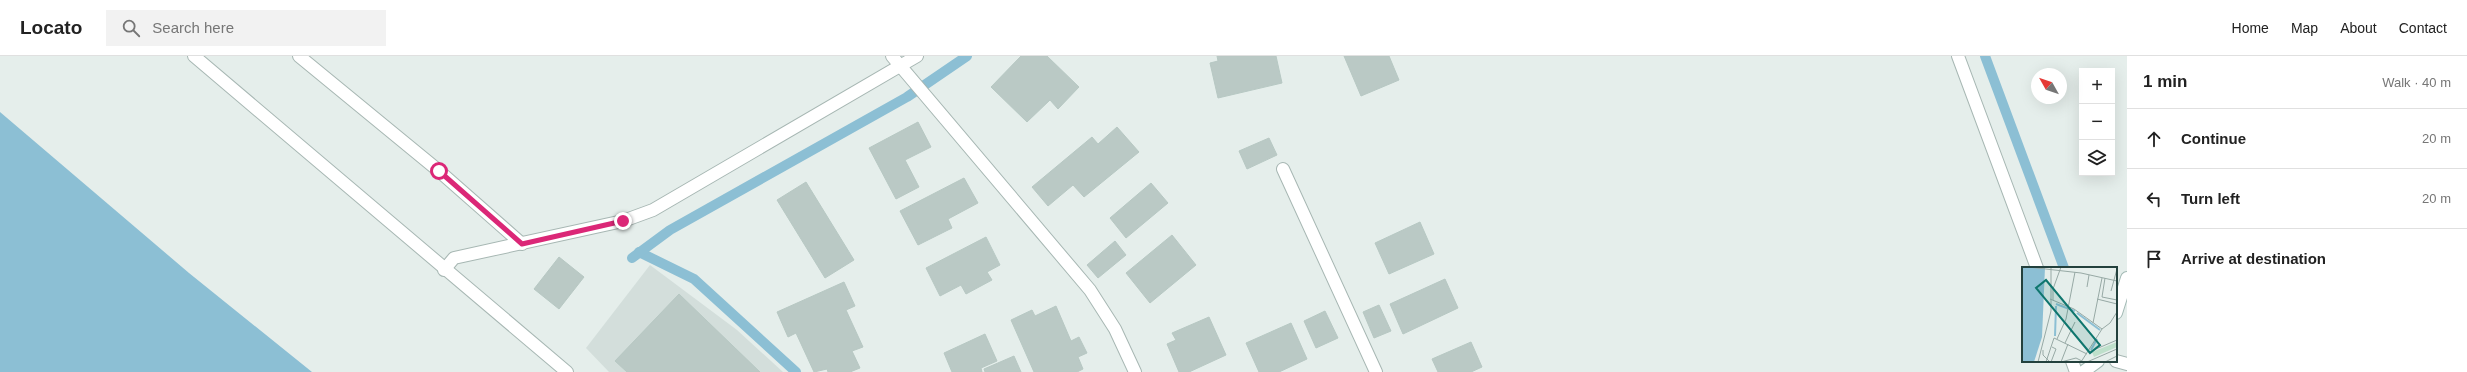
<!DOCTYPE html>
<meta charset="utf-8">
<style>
:root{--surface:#fff;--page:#f2f2f2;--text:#222;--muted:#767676;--line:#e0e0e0}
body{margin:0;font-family:Helvetica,sans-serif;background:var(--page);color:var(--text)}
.controls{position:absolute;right:12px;top:12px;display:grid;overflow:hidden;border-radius:0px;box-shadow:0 4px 16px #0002}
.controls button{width:36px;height:36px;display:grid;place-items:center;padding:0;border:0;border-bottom:1px solid var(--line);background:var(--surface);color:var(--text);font:20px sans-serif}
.compass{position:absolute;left:2031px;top:12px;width:36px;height:36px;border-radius:50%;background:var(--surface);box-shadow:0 4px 16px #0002;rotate:310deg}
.stop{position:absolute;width:12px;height:12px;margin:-9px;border:3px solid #db2777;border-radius:50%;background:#fff}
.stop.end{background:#db2777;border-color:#fff;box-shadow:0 1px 4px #0008}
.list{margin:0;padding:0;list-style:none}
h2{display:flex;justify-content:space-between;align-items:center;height:52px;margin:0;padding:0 16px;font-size:17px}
h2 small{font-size:13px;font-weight:400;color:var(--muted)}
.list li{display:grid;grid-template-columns:26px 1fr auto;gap:12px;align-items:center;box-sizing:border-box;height:60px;padding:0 16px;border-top:1px solid var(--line)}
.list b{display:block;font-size:15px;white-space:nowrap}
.list em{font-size:13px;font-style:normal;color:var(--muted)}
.icon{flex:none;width:22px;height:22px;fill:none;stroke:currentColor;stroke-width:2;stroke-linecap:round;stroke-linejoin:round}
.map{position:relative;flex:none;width:2127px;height:316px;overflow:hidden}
header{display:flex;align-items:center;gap:24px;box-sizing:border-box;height:56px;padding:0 20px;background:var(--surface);border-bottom:1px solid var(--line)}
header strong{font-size:19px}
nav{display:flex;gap:22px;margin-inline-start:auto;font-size:14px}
.search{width:280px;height:36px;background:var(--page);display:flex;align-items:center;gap:10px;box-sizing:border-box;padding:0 14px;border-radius:0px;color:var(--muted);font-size:15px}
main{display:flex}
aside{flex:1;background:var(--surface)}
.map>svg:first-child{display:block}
.built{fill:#d3dedb}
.water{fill:#8cbfd4}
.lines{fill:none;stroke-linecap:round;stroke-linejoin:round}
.stream{stroke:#8cbfd4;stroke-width:10}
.building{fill:#bac9c5;stroke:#b7c8c3}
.lane-casing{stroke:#a7b7b3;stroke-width:14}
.street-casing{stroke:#a7b7b3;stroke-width:14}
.secondary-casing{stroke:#a3bab5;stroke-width:14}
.lane{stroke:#fff;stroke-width:12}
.street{stroke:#fff;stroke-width:12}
.secondary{stroke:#fff;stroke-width:12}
.route{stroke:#db2777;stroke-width:5}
.inset-river{fill:none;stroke:#8cbfd4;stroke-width:2}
.inset-road{fill:none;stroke:#97a9a5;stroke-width:1}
.view{fill:#0f766e;fill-opacity:0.15;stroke:#0f766e;stroke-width:2}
.inset-edge{fill:none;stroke:#23413d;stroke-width:2}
</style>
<header>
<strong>Locato</strong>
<div class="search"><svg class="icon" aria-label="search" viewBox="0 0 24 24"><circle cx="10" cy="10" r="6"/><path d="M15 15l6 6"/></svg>Search here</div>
<nav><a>Home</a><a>Map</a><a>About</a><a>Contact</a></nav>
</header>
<main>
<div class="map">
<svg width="2127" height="316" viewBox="0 0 2127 316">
<rect width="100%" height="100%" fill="#e5eeeb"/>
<polygon class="built" points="650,209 737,274 783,316 609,316 586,292"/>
<polygon class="water" points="0,56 189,217 312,316 0,316"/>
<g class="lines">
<g class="stream">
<polyline points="1985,0 2064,212"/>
<polyline points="639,196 694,223 796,316"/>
<polyline points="632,202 670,174 907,41 967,0"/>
</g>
</g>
<g class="building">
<polygon points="1021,0 1047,0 1079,31 1058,53 1050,44 1027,66 991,31"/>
<polygon points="1217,0 1276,0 1282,27 1218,42 1210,7 1218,5"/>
<polygon points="1344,0 1389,0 1399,24 1361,40"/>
<polygon points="918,66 931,91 905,104 919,131 896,143 869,92"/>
<polygon points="1117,71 1139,96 1084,141 1073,129 1048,150 1032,131 1092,81 1098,88"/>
<polygon points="1269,82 1277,99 1247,113 1239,95"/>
<polygon points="964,122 978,147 948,163 952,172 918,189 900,155"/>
<polygon points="806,126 854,204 825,222 777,144"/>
<polygon points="1151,127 1168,147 1126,182 1110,162"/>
<polygon points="1420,166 1434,198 1389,218 1375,187"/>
<polygon points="1172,179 1196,209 1150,247 1126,217"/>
<polygon points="986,181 1000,209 987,216 992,224 966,238 961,229 940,240 926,212"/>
<polygon points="1115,185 1126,199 1098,222 1087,209"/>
<polygon points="559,201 584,221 559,253 534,233"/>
<polygon points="1445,223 1458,252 1403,278 1390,248"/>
<polygon points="844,226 855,250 846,254 863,291 852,295 860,312 850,316 828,316 827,313 814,316 796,277 788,281 777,256"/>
<polygon points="679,238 760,316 627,316 615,305"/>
<polygon points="1379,249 1391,275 1374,282 1363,256"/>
<polygon points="1056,250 1071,285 1079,281 1087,297 1078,301 1083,313 1077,316 1034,316 1011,264 1032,254 1035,260"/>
<polygon points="1325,255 1338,282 1316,292 1304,265"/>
<polygon points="1209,261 1226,299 1189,316 1179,316 1167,288 1176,284 1172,277"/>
<polygon points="1291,267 1307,303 1279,316 1259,316 1246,287"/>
<polygon points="985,278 997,305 981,312 982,316 952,316 944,297"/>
<polygon points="1471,286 1482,311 1471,316 1438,316 1432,303"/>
<polygon points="1014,300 1021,316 985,316 984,313"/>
</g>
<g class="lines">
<defs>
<polyline id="lane" points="1283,113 1376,316"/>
<g id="street">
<polyline points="194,0 567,316"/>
<polyline points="299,0 439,115 522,188"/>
<polyline points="892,0 1090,234 1115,273 1135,316"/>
<polyline points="1958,0 2037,212"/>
<polyline points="444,214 454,202 623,165 653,154 917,0"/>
<polyline points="2072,305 2076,316"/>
<polyline points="2116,305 2127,308"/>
</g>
<g id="secondary">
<polyline points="2116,257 2127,222"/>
<polyline points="2083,316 2098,305"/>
</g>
</defs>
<use href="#lane" class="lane-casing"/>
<use href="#street" class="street-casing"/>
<use href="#secondary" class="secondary-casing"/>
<use href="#lane" class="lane"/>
<use href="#street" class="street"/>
<use href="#secondary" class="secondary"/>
</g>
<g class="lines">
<polyline class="route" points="439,115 522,188 623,165"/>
</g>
<g transform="translate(2022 211)">
<rect width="95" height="95" fill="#e5eeeb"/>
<path d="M95 75V80L72 90 70 85Z" fill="#bee0cb"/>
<path d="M0 0H23L20 70 12 95H0Z" fill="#8cbfd4"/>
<path class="inset-river" d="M34 37 53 44M55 46 78 63M33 69 34 39M69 83 75 72"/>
<path class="inset-road" d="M6 0 59 6 95 14M83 11 80 30 95 33M65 20 67 8M89 24 95 2M28 32 52 42 80 62M75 32 95 37M31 33V22L39 0M71 56 80 11M35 72 44 52 53 5M43 76 53 55M21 83V88L28 95M67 85 95 73M16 95 29 44V0M24 95 32 71 65 87M29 95 34 82 30 80M39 95 54 91 60 94M39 95 46 77M59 95 80 62 88 56 95 45M65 95 95 82M83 95 95 89"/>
<path class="view" d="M24 13 78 78 68 86 14 21Z"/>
<rect width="95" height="95" class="inset-edge"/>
</g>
</svg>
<div class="controls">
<button>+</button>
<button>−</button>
<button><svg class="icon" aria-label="layers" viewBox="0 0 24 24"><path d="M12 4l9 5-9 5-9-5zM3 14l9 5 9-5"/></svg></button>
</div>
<svg class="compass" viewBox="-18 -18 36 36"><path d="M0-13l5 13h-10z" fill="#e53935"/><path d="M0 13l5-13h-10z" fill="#767676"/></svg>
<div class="stop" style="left:439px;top:115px"></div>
<div class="stop end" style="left:623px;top:165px"></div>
</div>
<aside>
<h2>1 min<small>Walk · 40 m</small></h2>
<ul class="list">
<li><svg class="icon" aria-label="ahead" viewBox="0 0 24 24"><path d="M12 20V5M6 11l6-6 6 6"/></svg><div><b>Continue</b></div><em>20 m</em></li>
<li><svg class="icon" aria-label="left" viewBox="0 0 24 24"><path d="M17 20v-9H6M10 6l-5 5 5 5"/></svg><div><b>Turn left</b></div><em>20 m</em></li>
<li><svg class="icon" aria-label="arrive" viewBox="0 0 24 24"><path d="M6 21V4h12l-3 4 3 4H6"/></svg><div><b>Arrive at destination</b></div></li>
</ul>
</aside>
</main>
